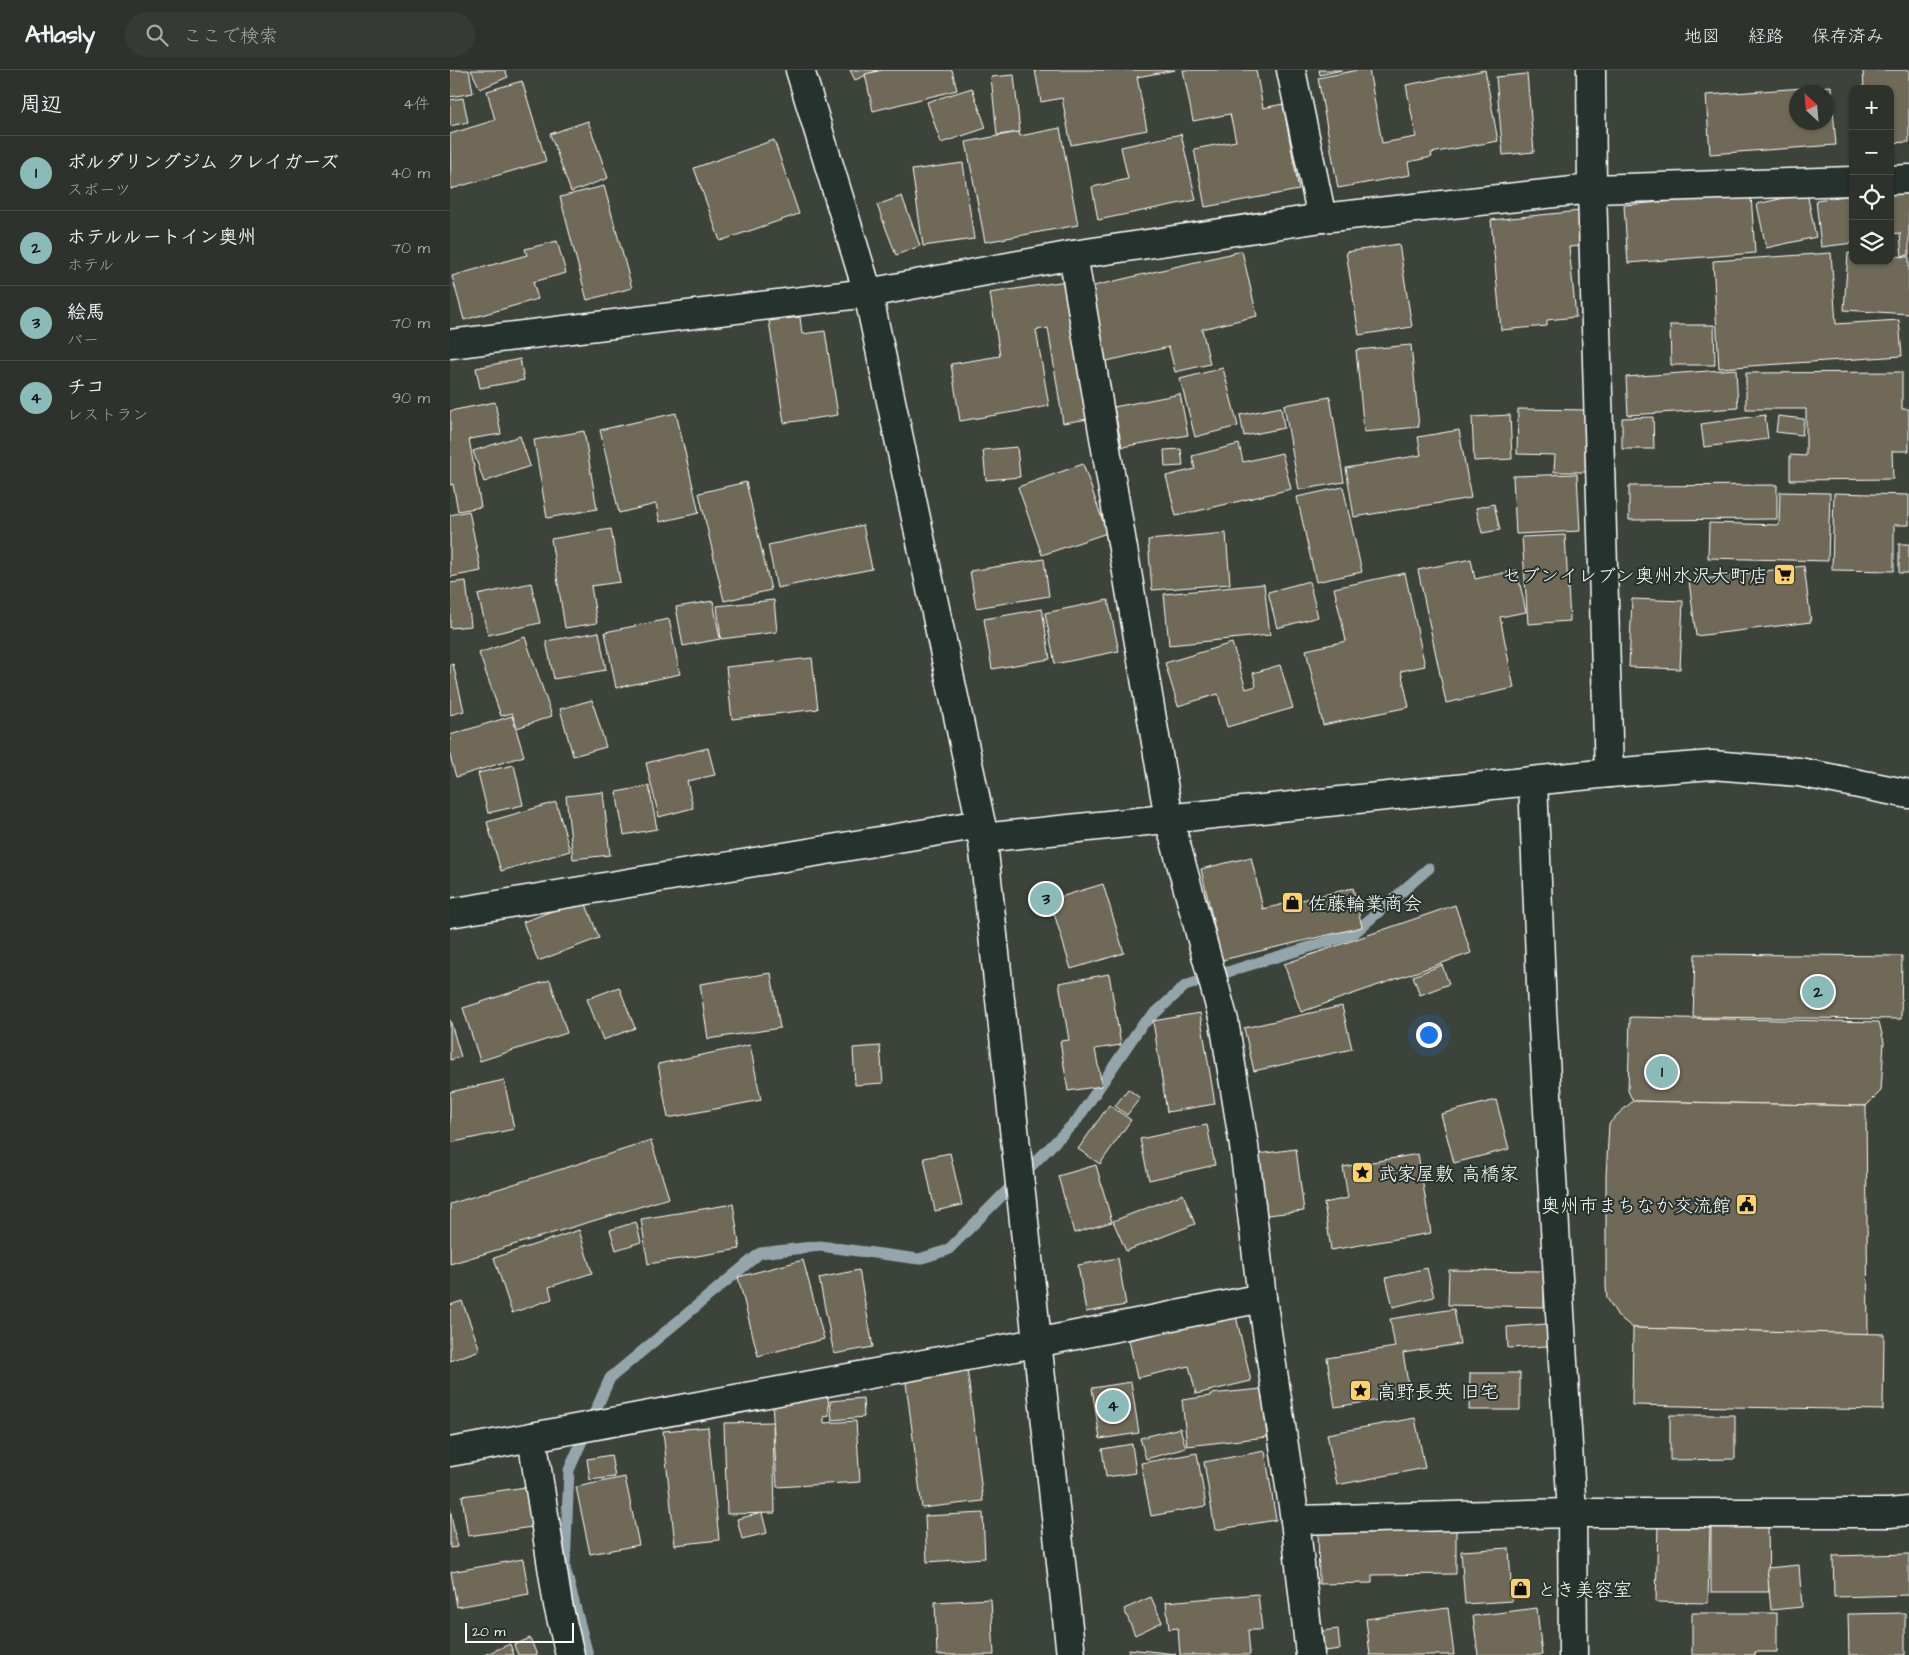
<!DOCTYPE html>
<html lang="ja">
<meta charset="utf-8">
<style>
:root{--surface:#2d322c;--page:#353a34;--text:#f1f3f6;--muted:#a7aaa9;--line:#484d48;--accent:#8bbbb9}
body{margin:0;font-family:"Architects Daughter","Klee One",sans-serif;background:var(--page);color:var(--text)}
.controls{position:absolute;right:15px;top:15px;display:grid;overflow:hidden;border-radius:10px;box-shadow:0 1px 4px #0004}
.controls button{width:45px;height:45px;display:grid;place-items:center;padding:0;border:0;border-bottom:1px solid var(--line);background:var(--surface);color:var(--text);font:25px sans-serif}
.compass{position:absolute;left:1339px;top:15px;width:45px;height:45px;border-radius:50%;background:var(--surface);box-shadow:0 1px 4px #0004;rotate:334deg}
.scale{position:absolute;left:15px;bottom:12px;width:109px;box-sizing:border-box;padding-left:5px;border:2px solid #fff;border-top:0;font-size:14px;line-height:18px;white-space:nowrap;color:#fff;-webkit-text-stroke:4px #26332d;paint-order:stroke}
.you{position:absolute;left:978px;top:964px;width:18px;height:18px;margin:-12px;border:4px solid #fff;border-radius:50%;background:#1a73e8;box-shadow:0 0 0 8px #1a73e833}
.badge{display:grid;place-items:center;width:32px;height:32px;border-radius:50%;background:var(--accent);color:#111;font-size:16px;font-weight:700}
.pin{position:absolute;translate:-50% -50%;border:2px solid #fff;box-shadow:0 1px 5px #0006}
.list{margin:0;padding:0;list-style:none}
h2{display:flex;justify-content:space-between;align-items:center;height:65px;margin:0;padding:0 20px;font-size:21px}
h2 small{font-size:16px;font-weight:400;color:var(--muted)}
.list li{display:grid;grid-template-columns:32px 1fr auto;gap:15px;align-items:center;box-sizing:border-box;height:75px;padding:0 20px;border-top:1px solid var(--line)}
.list b{display:block;font-size:19px;white-space:nowrap}
.list p{margin:0;font-size:16px;white-space:nowrap;color:var(--muted)}
.list em{font-size:16px;font-style:normal;color:var(--muted)}
.icon{flex:none;width:28px;height:28px;fill:none;stroke:currentColor;stroke-width:2;stroke-linecap:round;stroke-linejoin:round}
.map{position:relative;flex:none;width:1459px;height:1585px;overflow:hidden}
header{display:flex;align-items:center;gap:30px;box-sizing:border-box;height:70px;padding:0 25px;background:var(--surface);border-bottom:1px solid var(--line)}
header strong{font-size:24px}
nav{display:flex;gap:28px;margin-inline-start:auto;font-size:18px}
.search{width:350px;height:45px;background:var(--page);display:flex;align-items:center;gap:12px;box-sizing:border-box;padding:0 18px;border-radius:28px;color:var(--muted);font-size:19px}
main{display:flex}
aside{flex:1;background:var(--surface)}
.map>svg:first-child{display:block}
.lines{fill:none;stroke-linecap:round;stroke-linejoin:round}
.stream{stroke:#94a6ab;stroke-width:11}
.building{fill:#706958;stroke:#fff;fill-rule:evenodd}
.minor-casing{stroke:#fff;stroke-width:31}
.tertiary-casing{stroke:#fff;stroke-width:31}
.minor{stroke:#26332d;stroke-width:28}
.tertiary{stroke:#26332d;stroke-width:28}
.labels{text-anchor:middle;stroke-width:4;stroke-linejoin:round;paint-order:stroke}
.poi-label{font-size:19px;fill:#fff;stroke:#26332d;text-anchor:start}
</style>
<header>
<strong>Atlasly</strong>
<div class="search"><svg class="icon" aria-label="search" viewBox="0 0 24 24"><circle cx="10" cy="10" r="6"/><path d="M15 15l6 6"/></svg>ここで検索</div>
<nav><a>地図</a><a>経路</a><a>保存済み</a></nav>
</header>
<main>
<aside>
<h2>周辺<small>4件</small></h2>
<ul class="list">
<li><span class="badge">1</span><div><b>ボルダリングジム クレイガーズ</b><p>スポーツ</p></div><em>40 m</em></li>
<li><span class="badge">2</span><div><b>ホテルルートイン奥州</b><p>ホテル</p></div><em>70 m</em></li>
<li><span class="badge">3</span><div><b>絵馬</b><p>バー</p></div><em>70 m</em></li>
<li><span class="badge">4</span><div><b>チコ</b><p>レストラン</p></div><em>90 m</em></li>
</ul>
</aside>
<div class="map">
<svg width="1459" height="1585" viewBox="0 0 1459 1585">
<rect width="100%" height="100%" fill="#3c433a"/>
<filter id="ink" filterUnits="userSpaceOnUse"><feTurbulence type="fractalNoise" baseFrequency=".02" numOctaves="2"/><feDisplacementMap in="SourceGraphic" scale="10" xChannelSelector="R" yChannelSelector="G"/><feConvolveMatrix kernelMatrix="1 2 1 2 8 2 1 2 1" color-interpolation-filters="sRGB"/></filter>
<g filter="url(#ink)">
<g class="lines">
<polyline class="stream" points="138,1585 115,1498 119,1400 160,1308 310,1183 370,1176 469,1189 498,1180 627,1050 691,956 735,916 790,898 903,864 979,798"/>
</g>
<g class="building">
<polygon points="0,0 19,0 23,23 0,27"/>
<polygon points="21,0 55,0 58,7 30,19"/>
<polygon points="400,0 428,0 405,10"/>
<polygon points="433,0 502,0 507,20 423,41 415,4"/>
<polygon points="585,0 725,0 687,7 697,60 621,75 612,28 591,32"/>
<polygon points="733,0 806,0 813,38 833,34 849,120 755,137 744,79 786,71 780,44 743,51"/>
<polygon points="869,0 892,0 870,5"/>
<polygon points="908,0 919,0 932,73 966,67 956,15 1035,0 1048,71 981,83 982,87 958,92 960,105 888,118 868,8"/>
<polygon points="1413,0 1459,0 1459,72 1440,73 1440,19 1414,19"/>
<polygon points="1077,4 1084,82 1053,85 1046,7"/>
<polygon points="564,5 570,62 547,65 541,7"/>
<polygon points="72,11 96,91 1,119 0,64 45,50 37,21"/>
<path d="M1381 16 1386 75 1260 84 1256 25ZM1346 22H1376V52H1346Z"/>
<polygon points="522,18 536,58 491,73 477,32"/>
<polygon points="13,28 18,52 0,56 0,30"/>
<polygon points="138,51 158,108 121,122 100,64"/>
<polygon points="610,58 628,155 535,172 516,72 569,62 570,66"/>
<polygon points="731,64 746,130 648,150 642,117 678,109 671,77"/>
<polygon points="324,70 349,144 270,171 244,98"/>
<polygon points="513,93 524,169 473,176 462,100"/>
<polygon points="154,116 182,218 137,230 110,127"/>
<polygon points="1459,119 1459,185 1452,186 1450,163 1440,164 1440,121"/>
<polygon points="1357,123 1366,167 1316,178 1307,134"/>
<polygon points="1301,125 1305,183 1178,193 1174,135"/>
<polygon points="1403,125 1403,173 1371,177 1366,130"/>
<polygon points="452,126 470,176 446,185 427,135"/>
<polygon points="1130,141 1133,176 1119,177 1126,247 1097,250 1097,256 1051,260 1041,150"/>
<polygon points="107,171 116,203 83,212 88,229 14,250 2,206 77,185 75,179"/>
<polygon points="949,174 962,257 909,265 896,182"/>
<polygon points="792,181 807,246 752,259 760,294 725,302 719,277 648,293 631,219"/>
<polygon points="1381,183 1386,254 1449,250 1452,286 1269,298 1263,191"/>
<polygon points="1398,183 1403,184 1403,191 1440,191 1440,186 1459,187 1459,244 1394,240"/>
<polygon points="616,211 638,349 613,353 598,258 586,260 599,336 510,351 501,294 550,286 540,223"/>
<polygon points="350,247 352,264 375,261 388,345 334,353 319,251"/>
<polygon points="1220,255 1264,255 1265,295 1221,295"/>
<polygon points="961,275 969,357 914,362 906,280"/>
<polygon points="70,289 74,310 30,318 26,298"/>
<polygon points="773,298 788,356 745,367 730,309"/>
<polygon points="1286,299 1288,338 1178,345 1176,307"/>
<polygon points="1452,302 1452,339 1459,339 1459,381 1442,381 1443,409 1340,410 1340,385 1356,386 1356,339 1296,339 1296,303"/>
<polygon points="730,324 738,365 672,377 664,337"/>
<polygon points="880,327 894,412 849,420 834,335"/>
<polygon points="45,332 51,364 19,369 31,437 8,441 3,414 0,415 0,341"/>
<polygon points="831,337 834,358 794,366 790,345"/>
<polygon points="1068,339 1139,340 1138,402 1104,402 1105,385 1067,384"/>
<polygon points="226,343 249,443 210,452 206,434 169,443 150,360"/>
<polygon points="1060,345 1062,389 1024,391 1022,347"/>
<polygon points="1315,345 1318,369 1254,377 1251,354"/>
<polygon points="1328,346 1354,349 1352,365 1326,362"/>
<polygon points="1203,347 1204,379 1172,379 1172,348"/>
<polygon points="1009,360 1021,428 904,447 896,398 971,385 968,367"/>
<polygon points="134,361 147,439 97,448 84,370"/>
<polygon points="70,366 80,396 34,412 23,381"/>
<polygon points="789,374 793,392 832,383 841,419 726,446 716,406 745,399 742,386"/>
<polygon points="567,377 570,407 536,410 533,380"/>
<polygon points="731,379 733,396 715,397 714,380"/>
<polygon points="633,394 657,463 592,485 568,417"/>
<polygon points="1127,404 1130,461 1066,464 1063,406"/>
<polygon points="296,412 321,520 274,531 249,423"/>
<polygon points="1327,415 1327,449 1179,450 1179,416"/>
<polygon points="893,417 912,502 866,512 847,427"/>
<polygon points="1330,422 1380,423 1378,491 1258,488 1259,453 1329,455"/>
<polygon points="1384,423 1459,425 1459,455 1444,455 1444,501 1382,500"/>
<polygon points="1044,434 1050,460 1032,463 1026,438"/>
<polygon points="19,441 31,501 0,507 0,445"/>
<polygon points="413,455 422,499 327,518 318,475"/>
<polygon points="161,459 170,512 141,516 147,553 115,558 101,469"/>
<polygon points="776,463 780,514 702,520 698,470"/>
<polygon points="1115,465 1120,551 1078,554 1072,467"/>
<rect x="1449" y="474" width="10" height="29"/>
<polygon points="594,489 599,526 526,538 520,501"/>
<polygon points="1021,489 1025,509 1067,500 1076,542 1050,547 1064,618 996,633 968,500"/>
<polygon points="1354,496 1361,552 1246,566 1239,511"/>
<polygon points="955,503 975,596 951,601 959,637 873,655 856,580 896,571 884,518"/>
<polygon points="16,511 21,556 0,558 0,513"/>
<polygon points="859,511 868,547 827,558 818,522"/>
<polygon points="81,513 90,553 38,565 28,525"/>
<polygon points="814,514 820,565 719,575 714,524"/>
<polygon points="1182,529 1233,531 1230,599 1179,597"/>
<polygon points="324,530 327,562 271,569 267,536"/>
<polygon points="658,530 669,581 605,594 595,543"/>
<polygon points="263,531 270,569 233,576 226,537"/>
<polygon points="592,539 600,589 542,599 534,549"/>
<polygon points="219,549 230,604 166,618 155,562"/>
<polygon points="149,562 156,600 104,609 96,571"/>
<polygon points="75,567 102,646 67,658 62,643 51,646 29,583"/>
<polygon points="782,573 796,619 806,616 803,603 830,595 843,638 777,657 768,624 728,636 715,593"/>
<polygon points="362,588 368,639 282,649 276,597"/>
<polygon points="3,594 14,641 0,645 0,595"/>
<polygon points="142,630 156,677 123,686 110,639"/>
<polygon points="62,646 74,686 6,707 0,686 0,665"/>
<polygon points="258,678 265,705 237,711 243,738 209,747 196,693"/>
<polygon points="64,695 73,735 38,743 28,703"/>
<polygon points="199,716 207,759 174,765 166,722"/>
<polygon points="153,722 160,785 123,789 116,726"/>
<polygon points="106,732 120,781 51,801 37,752"/>
<polygon points="801,787 813,839 903,818 912,857 772,890 751,799"/>
<polygon points="653,814 674,883 621,899 600,830"/>
<polygon points="134,829 149,868 88,891 73,852"/>
<polygon points="1005,835 1021,883 851,942 834,894"/>
<polygon points="1245,884 1452,886 1451,949 1243,947"/>
<polygon points="992,895 999,914 970,925 963,906"/>
<polygon points="321,903 330,958 258,969 250,914"/>
<polygon points="659,904 671,975 645,979 652,1016 618,1021 610,971 619,970 609,913"/>
<polygon points="100,910 117,963 30,991 13,938"/>
<polygon points="169,917 185,958 153,970 137,929"/>
<polygon points="892,936 902,979 804,1001 794,958"/>
<polygon points="750,943 765,1034 717,1042 703,951"/>
<polygon points="1180,947 1429,952 1434,972 1431,1021 1416,1036 1183,1031 1178,1021"/>
<polygon points="0,950 11,987 0,990"/>
<polygon points="300,975 311,1030 218,1048 208,994"/>
<polygon points="430,976 433,1013 405,1015 403,978"/>
<polygon points="54,1010 64,1059 0,1073 0,1022"/>
<polygon points="678,1019 690,1028 677,1045 665,1036"/>
<polygon points="1046,1030 1059,1079 1004,1093 991,1044"/>
<polygon points="1183,1031 1416,1036 1418,1264 1183,1258 1168,1246 1157,1228 1156,1216 1156,1105 1159,1054 1167,1045"/>
<polygon points="659,1035 681,1050 650,1094 628,1079"/>
<polygon points="757,1055 765,1095 699,1110 690,1069"/>
<polygon points="201,1071 219,1128 0,1194 0,1134"/>
<polygon points="846,1079 854,1141 808,1146 800,1085"/>
<polygon points="500,1083 512,1135 485,1141 474,1088"/>
<polygon points="968,1084 981,1163 881,1180 874,1133 898,1128 893,1097"/>
<polygon points="646,1095 662,1152 624,1163 608,1106"/>
<polygon points="733,1124 745,1154 676,1181 663,1151"/>
<polygon points="283,1134 290,1179 198,1194 191,1149"/>
<polygon points="186,1152 191,1172 166,1180 160,1160"/>
<polygon points="129,1160 142,1203 99,1217 102,1229 62,1243 44,1188"/>
<polygon points="668,1188 676,1235 636,1242 628,1195"/>
<polygon points="353,1190 374,1269 308,1286 288,1207"/>
<polygon points="977,1198 984,1227 943,1237 936,1208"/>
<polygon points="409,1200 423,1277 384,1284 369,1208"/>
<polygon points="999,1200 1094,1201 1094,1237 998,1235"/>
<polygon points="12,1231 30,1280 0,1291 0,1235"/>
<polygon points="1004,1239 1010,1274 953,1283 960,1325 885,1337 877,1288 945,1277 940,1249"/>
<polygon points="786,1246 801,1311 746,1324 739,1296 687,1308 679,1270"/>
<polygon points="1096,1254 1098,1276 1058,1278 1057,1257"/>
<polygon points="1183,1258 1434,1264 1433,1340 1182,1335"/>
<polygon points="517,1297 533,1431 472,1438 455,1305"/>
<polygon points="1020,1303 1070,1303 1070,1340 1019,1340"/>
<polygon points="681,1312 689,1363 650,1369 642,1318"/>
<polygon points="812,1319 817,1367 737,1376 732,1330 760,1326 760,1324"/>
<polygon points="378,1326 379,1346 374,1347 374,1353 406,1351 410,1412 327,1417 322,1330"/>
<polygon points="413,1328 414,1347 382,1350 380,1331"/>
<polygon points="1220,1345 1285,1345 1285,1389 1220,1390"/>
<polygon points="965,1348 975,1398 887,1415 877,1364"/>
<polygon points="323,1352 325,1443 277,1444 274,1353"/>
<polygon points="258,1357 269,1470 225,1475 213,1361"/>
<polygon points="730,1358 736,1378 696,1389 690,1368"/>
<polygon points="682,1374 686,1403 656,1407 652,1379"/>
<polygon points="815,1381 826,1450 765,1460 754,1392"/>
<polygon points="747,1383 756,1436 701,1446 691,1393"/>
<polygon points="161,1385 165,1407 140,1410 137,1389"/>
<polygon points="175,1407 189,1475 140,1484 126,1417"/>
<polygon points="76,1417 82,1457 18,1466 12,1426"/>
<polygon points="0,1438 7,1477 0,1478"/>
<polygon points="312,1443 317,1463 292,1469 287,1449"/>
<polygon points="533,1443 535,1488 477,1492 475,1446"/>
<polygon points="1208,1453 1260,1454 1258,1533 1206,1532"/>
<polygon points="1006,1454 1006,1504 922,1505 922,1513 869,1514 868,1455"/>
<polygon points="1261,1456 1318,1456 1319,1522 1261,1522"/>
<polygon points="1059,1478 1062,1531 1015,1534 1011,1481"/>
<polygon points="1459,1484 1459,1525 1384,1527 1383,1486"/>
<polygon points="73,1489 79,1524 7,1537 1,1502"/>
<polygon points="1349,1495 1352,1537 1321,1540 1317,1498"/>
<polygon points="808,1524 812,1560 798,1560 800,1585 730,1585 728,1558 719,1559 716,1532"/>
<polygon points="701,1527 712,1552 685,1565 674,1539"/>
<polygon points="541,1529 544,1585 487,1585 485,1532"/>
<polygon points="998,1538 1004,1585 920,1585 916,1549"/>
<polygon points="1087,1538 1092,1585 1028,1585 1023,1546"/>
<polygon points="1242,1543 1327,1543 1327,1582 1305,1582 1305,1585 1242,1585"/>
<polygon points="1455,1543 1455,1585 1399,1585 1398,1544"/>
<polygon points="888,1559 890,1579 875,1581 872,1561"/>
<polygon points="80,1568 87,1585 68,1585 64,1575"/>
<polygon points="60,1574 64,1585 34,1585"/>
<polygon points="679,1579 726,1584 678,1585"/>
</g>
<g class="lines">
<defs>
<g id="minor">
<polyline points="841,0 872,148"/>
<polyline points="1141,0 1142,119 1159,703"/>
<polyline points="623,185 719,749 774,951 794,1076 812,1228 845,1450 860,1585"/>
<polyline points="1083,711 1092,940 1122,1443 1123,1585"/>
<polyline points="0,843 531,754"/>
<polyline points="0,1382 82,1367"/>
<polyline points="845,1450 1122,1443 1439,1443 1459,1441"/>
<polyline points="120,1585 108,1535 82,1367 586,1273 812,1228"/>
</g>
<g id="tertiary">
<polyline points="350,0 418,223 531,754 621,1585"/>
<polyline points="1440,110 1459,109"/>
<polyline points="0,274 418,223 623,185 872,148 1142,119 1403,111"/>
<polyline points="532,768 1159,703 1262,695 1349,702 1459,724"/>
</g>
</defs>
<use href="#minor" class="minor-casing"/>
<use href="#tertiary" class="tertiary-casing"/>
<use href="#minor" class="minor"/>
<use href="#tertiary" class="tertiary"/>
</g>
</g>
<defs>
<symbol id="supermarket-square" viewBox="-11 -11 22 22"><rect x="-9" y="-9" width="18" height="18" rx="4" fill="#ffd166" stroke="#26332d"/><path d="M-6-5.5h2.5l.6 2H6L4.5 2H-2.5L-4.4-4H-6ZM-1.5 3.2a1.3 1.3 0 1 0 .1 0ZM3 3.2a1.3 1.3 0 1 0 .1 0Z" fill="#111"/></symbol>
<symbol id="shop-square" viewBox="-11 -11 22 22"><rect x="-9" y="-9" width="18" height="18" rx="4" fill="#ffd166" stroke="#26332d"/><path d="M-5-2.5h2.3a2.7 3.5 0 0 1 5.4 0H5L5.5 6h-11ZM-1.5-2.5h3a1.5 2.3 0 0 0-3 0Z" fill="#111"/></symbol>
<symbol id="sight-square" viewBox="-11 -11 22 22"><rect x="-9" y="-9" width="18" height="18" rx="4" fill="#ffd166" stroke="#26332d"/><path d="M0-6L1.8-2.2L6-1.7L2.9 1.2L3.7 5.4L0 3.3L-3.7 5.4L-2.9 1.2L-6-1.7L-1.8-2.2Z" fill="#111"/></symbol>
<symbol id="civic-square" viewBox="-11 -11 22 22"><rect x="-9" y="-9" width="18" height="18" rx="4" fill="#ffd166" stroke="#26332d"/><path d="M-.6-6.5H3V-4.5H.6V-3L4-1V1h2V6H-6V1h2V-1L-.6-3ZM-1.2 2.5V6h2.4V2.5Z" fill="#111"/></symbol>
</defs>
<g fill-rule="evenodd">
<use href="#supermarket-square" x="1322" y="492" width="25" height="25"/>
<use href="#shop-square" x="830" y="820" width="25" height="25"/>
<use href="#sight-square" x="900" y="1090" width="25" height="25"/>
<use href="#civic-square" x="1284" y="1122" width="25" height="25"/>
<use href="#sight-square" x="898" y="1308" width="25" height="25"/>
<use href="#shop-square" x="1058" y="1506" width="25" height="25"/>
</g>
<g class="labels">
<g class="poi-label">
<text x="1318" y="512" text-anchor="end">セブンイレブン奥州水沢大町店</text>
<text x="858" y="840">佐藤輪業商会</text>
<text x="928" y="1110">武家屋敷 高橋家</text>
<text x="1281" y="1142" text-anchor="end">奥州市まちなか交流館</text>
<text x="927" y="1328">高野長英 旧宅</text>
<text x="1087" y="1526">とき美容室</text>
</g>
</g>
</svg>
<div class="controls">
<button>+</button>
<button>−</button>
<button><svg class="icon" aria-label="locate" viewBox="0 0 24 24"><circle cx="12" cy="12" r="6"/><path d="M12 2v4M12 18v4M2 12h4M18 12h4"/></svg></button>
<button><svg class="icon" aria-label="layers" viewBox="0 0 24 24"><path d="M12 4l9 5-9 5-9-5zM3 14l9 5 9-5"/></svg></button>
</div>
<svg class="compass" viewBox="-18 -18 36 36"><path d="M0-13l5 13h-10z" fill="#e53935"/><path d="M0 13l5-13h-10z" fill="#a7aaa9"/></svg>
<div class="scale">20 m</div>
<div class="you"></div>
<div class="pin badge" style="left:1212px;top:1002px">1</div>
<div class="pin badge" style="left:1368px;top:922px">2</div>
<div class="pin badge" style="left:596px;top:829px">3</div>
<div class="pin badge" style="left:663px;top:1336px">4</div>
</div>
</main>
